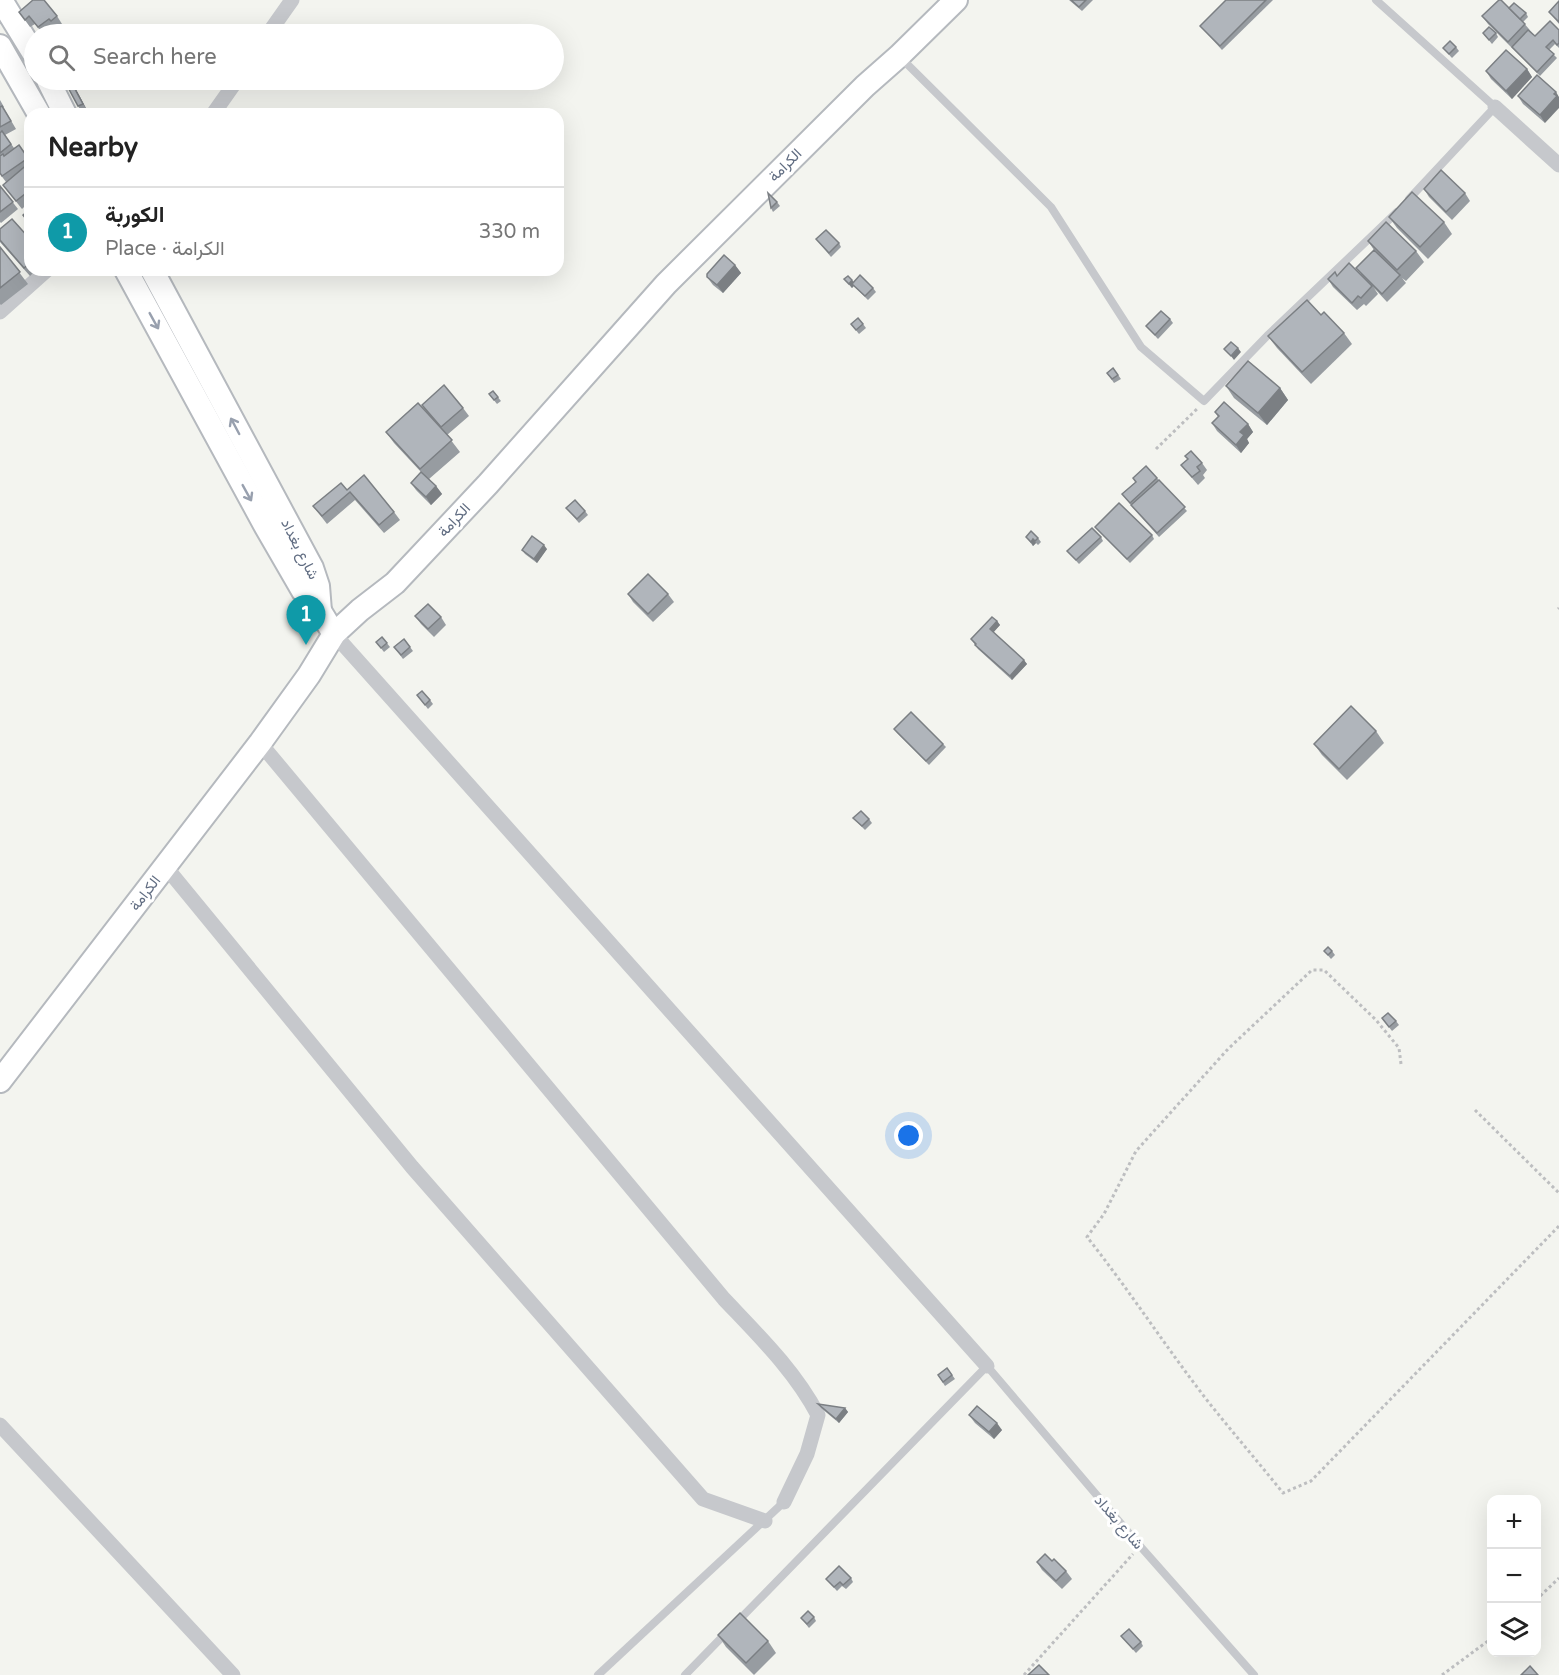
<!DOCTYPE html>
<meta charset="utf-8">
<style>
:root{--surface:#fff;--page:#f2f2f2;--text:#222;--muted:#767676;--line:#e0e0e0;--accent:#2563eb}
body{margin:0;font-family:"Varela Round",Vazirmatn,sans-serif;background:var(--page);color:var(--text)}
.controls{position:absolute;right:18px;bottom:18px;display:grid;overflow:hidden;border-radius:12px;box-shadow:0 6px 24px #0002}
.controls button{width:54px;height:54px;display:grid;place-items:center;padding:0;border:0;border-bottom:2px solid var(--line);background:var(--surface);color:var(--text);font:30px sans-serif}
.you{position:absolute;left:909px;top:1136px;width:21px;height:21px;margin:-15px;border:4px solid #fff;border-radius:50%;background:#1a73e8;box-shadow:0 0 0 9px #1a73e833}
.badge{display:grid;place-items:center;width:39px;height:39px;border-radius:50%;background:var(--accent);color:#fff;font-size:20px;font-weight:700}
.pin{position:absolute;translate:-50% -50px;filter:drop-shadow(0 2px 3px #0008)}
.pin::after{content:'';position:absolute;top:32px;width:21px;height:18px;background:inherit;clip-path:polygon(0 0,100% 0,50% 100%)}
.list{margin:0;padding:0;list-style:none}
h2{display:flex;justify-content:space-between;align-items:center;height:78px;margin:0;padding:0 24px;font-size:26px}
h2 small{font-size:20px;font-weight:400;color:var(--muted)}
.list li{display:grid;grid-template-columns:39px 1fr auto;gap:18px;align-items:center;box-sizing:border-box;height:90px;padding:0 24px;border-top:2px solid var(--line)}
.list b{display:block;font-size:22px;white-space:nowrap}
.list p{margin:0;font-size:20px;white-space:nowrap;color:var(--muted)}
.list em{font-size:20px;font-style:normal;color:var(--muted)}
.icon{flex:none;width:33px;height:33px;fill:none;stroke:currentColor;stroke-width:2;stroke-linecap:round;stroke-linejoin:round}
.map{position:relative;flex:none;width:1559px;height:1675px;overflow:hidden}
.search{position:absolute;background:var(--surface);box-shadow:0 6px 24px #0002;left:24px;top:24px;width:540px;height:66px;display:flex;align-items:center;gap:15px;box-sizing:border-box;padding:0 21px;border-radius:33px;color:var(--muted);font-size:22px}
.panel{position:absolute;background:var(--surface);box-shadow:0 6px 24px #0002;left:24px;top:108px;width:540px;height:168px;border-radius:18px}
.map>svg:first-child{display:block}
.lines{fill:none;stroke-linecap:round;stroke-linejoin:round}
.secondary-casing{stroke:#b5b9be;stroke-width:26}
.path{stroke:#bdbec0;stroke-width:3;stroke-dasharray:3 3;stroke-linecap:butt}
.service{stroke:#c6c8cc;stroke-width:8}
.minor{stroke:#c6c8cc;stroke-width:15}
.secondary{stroke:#fff;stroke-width:22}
.wall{fill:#979ca1}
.shaded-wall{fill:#7b7f83}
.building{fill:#b0b5bb;stroke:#7b7f83;stroke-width:1.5}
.oneway{stroke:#98a0ae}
.labels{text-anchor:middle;stroke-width:6;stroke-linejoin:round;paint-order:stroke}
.street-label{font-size:15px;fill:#616d82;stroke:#fff}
</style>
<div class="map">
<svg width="1559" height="1675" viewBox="0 0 1559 1675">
<rect width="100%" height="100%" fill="#f3f4ef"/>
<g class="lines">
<defs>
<g id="secondary">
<polyline points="1,0 34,54"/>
<polyline points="0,46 39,114"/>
<polyline points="48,80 65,114"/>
<polyline points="126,270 266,527 303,591 320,611 334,634"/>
<polyline points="152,270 312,568 318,586 320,611"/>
<polyline points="0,1081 260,743 309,675 334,634 360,610 395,583 488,484 666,284 865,86 899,56 956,0"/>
</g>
</defs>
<use href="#secondary" class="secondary-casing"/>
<g class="path">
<polyline points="1156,449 1197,409"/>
<polyline points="1558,609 1559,608"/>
<path d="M1401 1064 1399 1048 1376 1020 1324 970H1312L1228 1049 1136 1151 1104 1214 1087 1237C1130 1291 1167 1349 1210 1404 1234 1434 1259 1463 1283 1493L1311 1481 1559 1226"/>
<polyline points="1475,1110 1559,1193"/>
<polyline points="1536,1600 1559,1578"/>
<polyline points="1024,1675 1133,1554"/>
<polyline points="1442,1675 1492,1638"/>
</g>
<g class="service">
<polyline points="1376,0 1495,107 1409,199"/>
<polyline points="900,57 1051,207 1141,347 1204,401 1267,336 1397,212"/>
<polyline points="737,1622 987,1366 1140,1546 1254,1675"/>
<polyline points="598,1675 784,1502"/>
<polyline points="685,1675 726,1633"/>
</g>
<g class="minor">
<polyline points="268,34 292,0"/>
<polyline points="1495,107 1559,165"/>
<polyline points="213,114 237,80"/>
<polyline points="0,312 47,270"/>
<polyline points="334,634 987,1366"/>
<path d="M260 743 724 1299C759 1336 795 1371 818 1415L807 1454 784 1502"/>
<polyline points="165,866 412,1167 703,1499 765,1521"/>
<polyline points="0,1425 233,1675"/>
</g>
<use href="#secondary" class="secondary"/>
</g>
<g class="wall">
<polygon points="1069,0 1093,0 1082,11"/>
<polygon points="1226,0 1273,0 1222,50 1200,26"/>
<polygon points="1559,1 1559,24 1549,12"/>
<polygon points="1509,8 1526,13 1528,17 1523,22 1535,36 1559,30 1559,48 1555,44 1549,50 1557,58 1540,76 1488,24 1482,16"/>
<polygon points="19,12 57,16 62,24 56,29 54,27 45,34 43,34 35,24 30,27"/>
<polygon points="1483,33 1496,33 1498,37 1492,44"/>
<polygon points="1456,47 1459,51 1452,58 1443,48"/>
<polygon points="1527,69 1532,77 1512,99 1491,79 1486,71"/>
<polygon points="1537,75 1545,123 1523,104 1518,96"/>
<polygon points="71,80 88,112 83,114 78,106"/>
<polygon points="0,100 4,107 3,107 16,129 5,135 14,148 19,145 30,161 30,206 28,203 22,209 3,185 6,182 0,174"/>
<polygon points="0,186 18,209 1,223 0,222"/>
<polygon points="1424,189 1465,193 1470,201 1452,220 1429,197"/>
<polygon points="777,202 780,206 773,212 771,208"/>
<polygon points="1389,217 1444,222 1452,234 1428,259 1397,228"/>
<polygon points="0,229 30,239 30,270 36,270 30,276 0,242"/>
<polygon points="816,239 839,243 841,247 831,257"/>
<polygon points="1368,241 1416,251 1424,262 1406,281 1402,278 1406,283 1387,302 1374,288 1378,294 1366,306 1364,304 1357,310 1333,287 1328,279 1338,276 1361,274 1356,268 1374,250"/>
<polygon points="0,247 28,284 1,305 0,304"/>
<polygon points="735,265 741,273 723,293 713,285 707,277"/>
<polygon points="844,279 873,288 876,292 868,300 854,286 852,288"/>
<polygon points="1321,315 1344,333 1352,344 1311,384 1277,348 1268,336"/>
<polygon points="1170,319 1173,323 1158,339 1146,326"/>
<polygon points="851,324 863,324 866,328 859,334"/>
<polygon points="1113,368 1121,379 1114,383 1107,373"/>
<polygon points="1226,386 1280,388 1288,400 1267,425 1234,398"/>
<polygon points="493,391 501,401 497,404 489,394"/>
<polygon points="422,405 463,408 469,416 447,435 460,452 429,479 436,486 442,494 431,505 416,490 411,483 421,472 394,443 386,432 427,413"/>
<polygon points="1215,412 1248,424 1253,432 1247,439 1249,443 1241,453 1217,431 1212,423 1218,417"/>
<polygon points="1185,456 1202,463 1207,470 1203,475 1205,478 1198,485 1181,465 1188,459"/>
<polygon points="1146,466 1187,511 1159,537 1134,509 1131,505 1122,494 1136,482"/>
<polygon points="347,490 394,512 400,520 384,533 355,500 327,524 313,506"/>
<polygon points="566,508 585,511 588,515 579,523"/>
<polygon points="1095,527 1152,535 1154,539 1130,563"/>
<polygon points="1026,537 1038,538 1041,542 1038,545 1036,543 1033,546"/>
<polygon points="1101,537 1103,541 1079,564 1067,551"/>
<polygon points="547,549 537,563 525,554 522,550"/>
<polygon points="628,594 668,594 674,602 653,622 633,602"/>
<polygon points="415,616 441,617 446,625 434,637 421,624"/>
<polygon points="997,621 1000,625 993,632 1027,664 1012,680 978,649 971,639"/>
<polygon points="382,637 390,647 384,652 376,642"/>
<polygon points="404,639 413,651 403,659 394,647"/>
<polygon points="417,695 430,700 433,704 428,709"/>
<polygon points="894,729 943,744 946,747 929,765 897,733"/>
<polygon points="1376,731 1384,743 1347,780 1322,755 1314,744"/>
<polygon points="853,818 869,819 872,823 865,830"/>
<polygon points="1324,951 1332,951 1335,955 1331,959"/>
<polygon points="1382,1018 1396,1021 1399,1025 1392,1031"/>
<polygon points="947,1368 955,1379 945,1386 938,1375"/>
<polygon points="818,1404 845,1408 848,1412 839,1423 821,1408"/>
<polygon points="969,1415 1002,1430 994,1439 975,1423"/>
<polygon points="1052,1561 1066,1571 1072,1579 1062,1589 1042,1570 1037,1562"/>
<polygon points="851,1578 853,1582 846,1589 842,1586 837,1591 826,1579"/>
<polygon points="814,1617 816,1621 809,1628 801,1618"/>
<polygon points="718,1635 768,1641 776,1653 754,1675 726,1647"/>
<polygon points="1121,1636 1141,1642 1143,1646 1136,1653"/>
</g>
<g class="shaded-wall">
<polygon points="1527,69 1532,77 1512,99 1506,91"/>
<polygon points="70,80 71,80 88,112 83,104"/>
<polygon points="1556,92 1559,97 1559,108 1545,123 1540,115"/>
<polygon points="735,265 741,273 723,293 717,285"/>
<polygon points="852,280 855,284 852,288 849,284"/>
<polygon points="1238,348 1241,352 1234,360 1231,356"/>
<polygon points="1280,388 1288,400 1267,425 1258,413"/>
<polygon points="1248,424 1253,432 1247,439 1249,443 1241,453 1236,445 1240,432"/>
<polygon points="436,486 442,494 431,505 426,497"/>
<polygon points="1033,539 1036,543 1033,546 1031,542"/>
<polygon points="544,545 547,549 537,563 534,559"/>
<polygon points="997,621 1000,625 993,633 990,629"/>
<polygon points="1024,660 1027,664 1012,680 1010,676"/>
<polygon points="845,1408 848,1412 839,1423 836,1419"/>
<polygon points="997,1423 1002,1430 994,1439 989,1432"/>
</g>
<g class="building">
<polygon points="33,0 44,0 57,16 51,21 49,19 38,27 29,16 25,20 19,12"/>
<polygon points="1071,0 1086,0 1079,7"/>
<polygon points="1226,0 1266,0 1220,46 1200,26"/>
<polygon points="1499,0 1501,0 1525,24 1508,42 1482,16"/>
<polygon points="1559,1 1559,22 1549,12"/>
<polygon points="1514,3 1526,13 1520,19 1509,8"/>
<polygon points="1550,21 1559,30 1559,43 1557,45 1553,40 1546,47 1554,54 1537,72 1512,47 1528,30 1535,36"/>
<polygon points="1489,27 1496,33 1489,40 1483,33"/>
<polygon points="1450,41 1456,47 1449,54 1443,48"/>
<polygon points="1506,50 1527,69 1506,91 1486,71"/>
<polygon points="1537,75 1556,92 1554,94 1557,96 1540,115 1518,96"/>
<polygon points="64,80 70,80 83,104 78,106"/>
<polygon points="2,106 11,121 0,127 0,107"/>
<polygon points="2,131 11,144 0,153 0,133"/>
<polygon points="19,145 28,158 2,176 0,173 0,156 3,154 4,156"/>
<polygon points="29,163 30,165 30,195 28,197 25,194 16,201 3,185"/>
<polygon points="1441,170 1465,193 1446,212 1424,189"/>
<polygon points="0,186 13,202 0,212"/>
<polygon points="1412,192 1444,222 1420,247 1389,217"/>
<polygon points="768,193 777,202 771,208"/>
<polygon points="30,209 30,224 23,215"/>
<polygon points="12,219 30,239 30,263 24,268 0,240 0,229"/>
<polygon points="1386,222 1416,251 1397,270 1368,241"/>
<polygon points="826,230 839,243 829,253 816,239"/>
<polygon points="0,247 20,272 0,288"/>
<polygon points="1374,250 1400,275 1382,294 1356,268"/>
<polygon points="724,255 735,265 717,285 707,277 707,274"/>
<polygon points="1349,263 1372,286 1361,298 1358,296 1352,303 1328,279 1335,272 1337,276"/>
<polygon points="860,275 873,288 865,296 852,284"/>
<polygon points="848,276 852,280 849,284 844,279"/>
<polygon points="1307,300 1321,315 1324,312 1344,333 1302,372 1268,336"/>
<polygon points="1161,311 1170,319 1155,335 1146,326"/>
<polygon points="858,318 863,324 856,330 851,324"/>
<polygon points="1231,342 1238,348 1231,356 1224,349"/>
<polygon points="1248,361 1280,388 1258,413 1226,386"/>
<polygon points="1113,368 1118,375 1112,379 1107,373"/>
<polygon points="444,385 463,408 441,427 422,405"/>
<polygon points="493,391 498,397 494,400 489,394"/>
<polygon points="1224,402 1248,424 1240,432 1244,435 1236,445 1212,423 1219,416 1215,412"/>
<polygon points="418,403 452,440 420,469 386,432"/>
<polygon points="1191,451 1202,463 1197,467 1200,471 1192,477 1181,465 1188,459 1185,456"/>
<polygon points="1146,466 1157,478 1130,503 1122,494 1136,482 1133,478"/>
<polygon points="421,472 436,486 426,497 411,483"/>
<polygon points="364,475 394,512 379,525 350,492 322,516 313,506 341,483 347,490"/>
<polygon points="1159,480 1185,507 1157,533 1131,505"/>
<polygon points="575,500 585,511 577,519 566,508"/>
<polygon points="1119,503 1152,535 1127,559 1095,527"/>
<polygon points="1092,528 1101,537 1076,560 1067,551"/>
<polygon points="1031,531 1038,538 1035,541 1033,539 1031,542 1026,537"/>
<polygon points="532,536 544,545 534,559 522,550"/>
<polygon points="648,574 668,594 648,614 628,594"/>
<polygon points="428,604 441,617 428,629 415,616"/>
<polygon points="992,617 997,621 990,629 1024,660 1010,676 975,645 976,644 971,639"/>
<polygon points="382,637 387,643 381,648 376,642"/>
<polygon points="404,639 410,647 401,655 394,647"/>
<polygon points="422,691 430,700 425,705 417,695"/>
<polygon points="1351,706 1376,731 1339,769 1314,744"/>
<polygon points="911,712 943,744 926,761 894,729"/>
<polygon points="861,811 869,819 862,826 853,818"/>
<polygon points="1328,947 1332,951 1328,955 1324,951"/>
<polygon points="1388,1013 1396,1021 1389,1027 1382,1018"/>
<polygon points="947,1368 952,1375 943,1382 938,1375"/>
<polygon points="818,1404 845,1408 836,1419"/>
<polygon points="977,1406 997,1423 989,1432 969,1415"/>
<polygon points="1045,1554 1052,1561 1054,1559 1066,1571 1056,1581 1037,1562"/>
<polygon points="839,1566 851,1578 843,1585 840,1582 834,1587 826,1579"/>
<polygon points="808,1611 814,1617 807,1624 801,1618"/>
<polygon points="740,1613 768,1641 746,1663 718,1635"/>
<polygon points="1129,1629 1141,1642 1133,1649 1121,1636"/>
<polygon points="1039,1665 1049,1675 1028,1675"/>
<polygon points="1530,1666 1538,1675 1521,1675"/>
</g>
<defs><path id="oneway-shaft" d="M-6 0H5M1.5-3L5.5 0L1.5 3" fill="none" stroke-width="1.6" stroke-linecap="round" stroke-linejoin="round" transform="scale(1.5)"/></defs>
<g class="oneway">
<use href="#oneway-shaft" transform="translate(154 321) rotate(61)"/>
<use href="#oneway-shaft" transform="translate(235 426) rotate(-118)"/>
<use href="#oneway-shaft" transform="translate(247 493) rotate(61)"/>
</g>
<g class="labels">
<g class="street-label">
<text transform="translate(785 165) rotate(-45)" y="5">الكرامة</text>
<text transform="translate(454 520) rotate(-47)" y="5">الكرامة</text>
<text transform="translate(300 549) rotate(63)" y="5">شارع بغداد</text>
<text transform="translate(145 893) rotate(-52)" y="5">الكرامة</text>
<text transform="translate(1119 1522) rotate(49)" y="5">شارع بغداد</text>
</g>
</g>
</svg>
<div class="controls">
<button>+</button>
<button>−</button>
<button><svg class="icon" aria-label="layers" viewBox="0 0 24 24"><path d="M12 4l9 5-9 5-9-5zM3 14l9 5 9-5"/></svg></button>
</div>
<div class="you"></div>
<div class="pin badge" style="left:306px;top:645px;background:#0f9aa8">1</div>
<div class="search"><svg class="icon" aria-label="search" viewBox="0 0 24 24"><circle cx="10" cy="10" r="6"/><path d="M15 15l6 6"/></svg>Search here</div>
<section class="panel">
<h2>Nearby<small></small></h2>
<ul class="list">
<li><span class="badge" style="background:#0f9aa8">1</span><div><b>الكوربة</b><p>Place · الكرامة</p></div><em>330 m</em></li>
</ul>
</section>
</div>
